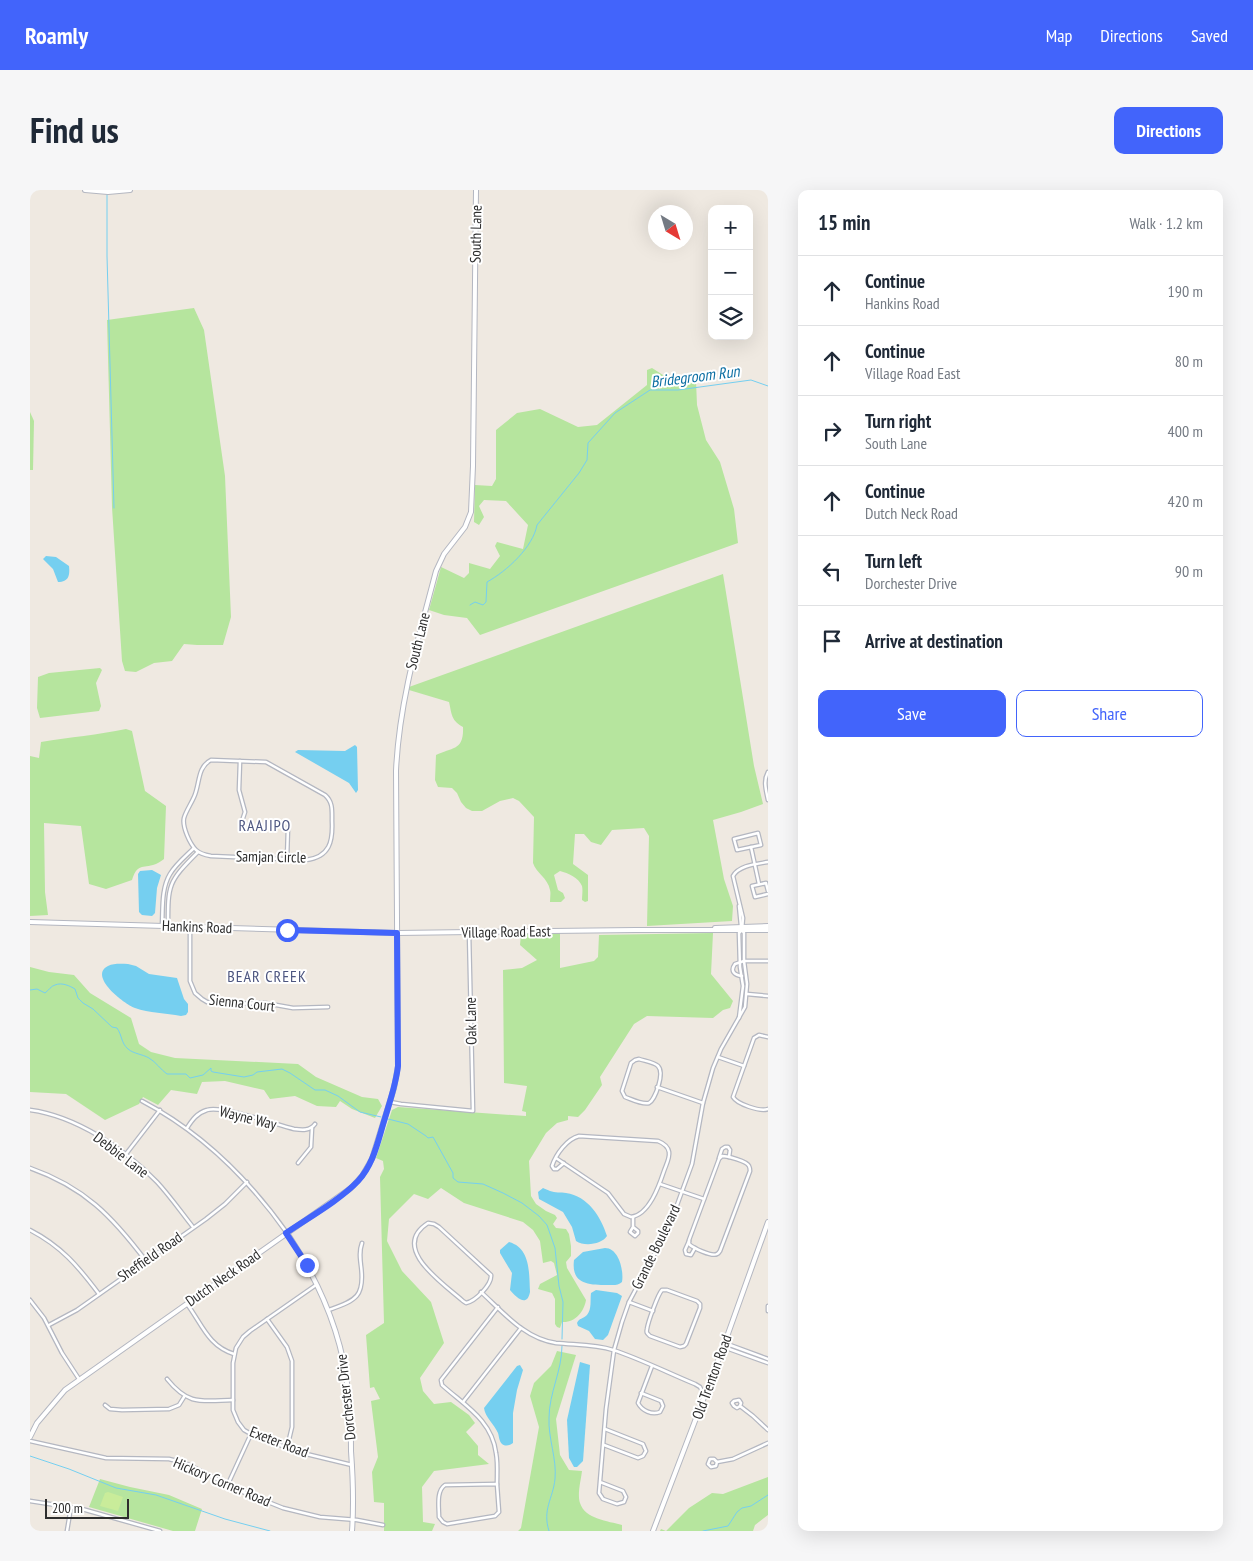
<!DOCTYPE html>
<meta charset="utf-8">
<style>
:root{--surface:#fff;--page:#f6f6f7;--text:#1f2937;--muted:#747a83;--line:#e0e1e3;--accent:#4264fb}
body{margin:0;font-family:"PT Sans Narrow",sans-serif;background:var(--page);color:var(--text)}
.controls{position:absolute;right:15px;top:15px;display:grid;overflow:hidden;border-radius:10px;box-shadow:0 5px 20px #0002}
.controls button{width:45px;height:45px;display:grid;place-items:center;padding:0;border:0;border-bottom:1px solid var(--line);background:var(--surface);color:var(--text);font:25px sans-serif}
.compass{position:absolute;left:618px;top:15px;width:45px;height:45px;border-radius:50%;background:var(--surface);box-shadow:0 5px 20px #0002;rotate:142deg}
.scale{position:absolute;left:15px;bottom:12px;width:84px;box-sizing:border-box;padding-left:5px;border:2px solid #2e2e2e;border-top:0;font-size:14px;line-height:18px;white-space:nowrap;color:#2e2e2e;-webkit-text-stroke:4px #fff;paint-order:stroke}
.stop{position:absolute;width:15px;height:15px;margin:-11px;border:4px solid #4264fb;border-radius:50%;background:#fff}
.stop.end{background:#4264fb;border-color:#fff;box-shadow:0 1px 5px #0008}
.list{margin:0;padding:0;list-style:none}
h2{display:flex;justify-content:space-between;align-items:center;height:65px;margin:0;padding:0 20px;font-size:21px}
h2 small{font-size:16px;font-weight:400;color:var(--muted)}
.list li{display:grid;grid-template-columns:32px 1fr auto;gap:15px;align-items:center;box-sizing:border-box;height:70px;padding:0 20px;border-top:1px solid var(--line)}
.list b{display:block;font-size:19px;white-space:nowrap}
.list p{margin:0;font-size:16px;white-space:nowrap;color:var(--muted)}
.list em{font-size:16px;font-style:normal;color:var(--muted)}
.actions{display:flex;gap:10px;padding:15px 20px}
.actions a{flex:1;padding:11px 0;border:1px solid var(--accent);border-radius:10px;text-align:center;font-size:18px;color:var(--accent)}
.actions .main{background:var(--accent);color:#fff}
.icon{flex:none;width:28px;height:28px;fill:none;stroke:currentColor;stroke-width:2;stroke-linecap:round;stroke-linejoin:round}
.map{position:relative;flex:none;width:738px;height:1341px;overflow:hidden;border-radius:10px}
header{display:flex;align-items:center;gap:30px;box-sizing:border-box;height:70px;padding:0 25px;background:var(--accent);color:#fff}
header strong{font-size:24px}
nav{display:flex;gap:28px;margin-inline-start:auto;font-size:18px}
.intro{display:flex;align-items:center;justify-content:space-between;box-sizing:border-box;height:120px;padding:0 30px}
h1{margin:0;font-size:35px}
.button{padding:12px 22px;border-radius:10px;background:var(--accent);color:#fff;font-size:18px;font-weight:700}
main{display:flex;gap:30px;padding:0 30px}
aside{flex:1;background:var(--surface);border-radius:10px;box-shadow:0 5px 20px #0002}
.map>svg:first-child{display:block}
.green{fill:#b6e59e}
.pitch{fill:#c9ec9a}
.water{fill:#75cff0}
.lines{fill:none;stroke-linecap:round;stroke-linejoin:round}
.stream{stroke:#75cff0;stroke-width:1}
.minor-casing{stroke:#b4b7c1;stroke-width:5}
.tertiary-casing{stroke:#b4b7c1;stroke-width:6}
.secondary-casing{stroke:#b4b7c1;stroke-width:6}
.minor{stroke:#fff;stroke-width:2.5}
.tertiary{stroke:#fff;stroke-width:4}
.secondary{stroke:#fff;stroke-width:4}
.route{stroke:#4264fb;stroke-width:6}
.labels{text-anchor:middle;stroke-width:4;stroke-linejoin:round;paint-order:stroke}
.street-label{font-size:15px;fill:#2e2e2e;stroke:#fff}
.water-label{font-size:16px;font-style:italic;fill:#0d6fa3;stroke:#fff}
.neighbourhood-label{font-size:16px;letter-spacing:1px;fill:#4d5680;stroke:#fff}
</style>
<header>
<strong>Roamly</strong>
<nav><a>Map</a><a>Directions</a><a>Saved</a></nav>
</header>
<div class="intro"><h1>Find us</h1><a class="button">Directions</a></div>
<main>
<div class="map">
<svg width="738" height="1341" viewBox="0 0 738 1341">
<rect width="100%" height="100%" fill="#efe9e1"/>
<g class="green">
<polygon points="164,118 174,140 195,286 201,427 193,455 167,455 154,454 142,471 124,473 106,482 95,481 92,471 82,317 77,130"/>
<polygon points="622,178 633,185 666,191 667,215 676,250 690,272 704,319 708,353 450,445 437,428 414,425 399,420 411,377 434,388 439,383 439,373 460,379 470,366 465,356 467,352 493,359 498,335 476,311 454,310 449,316 454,327 449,335 444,332 445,295 462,296 466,289 466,240 487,223 510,219 548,237 567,235 617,195 617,180"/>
<polygon points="0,222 4,231 3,280 0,280"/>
<path d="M693 384 724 576 733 614 711 622 683 630 694 689 703 716 702 731 617 736 619 646 614 638 582 640 571 655 561 652 554 644H545L543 674 558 685V711L555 712 552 710C552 706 553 700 552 696 549 688 538 683 530 681L524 685 528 700 533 703 535 708 531 712H520C520 708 521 703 520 700 518 688 506 683 503 673L504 627 489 611 483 608 470 611 452 621H442L436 618 431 612 427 603 422 598 408 597 405 590 406 565C422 557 434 561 433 537 421 530 422 525 419 512L379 500V497Z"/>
<polygon points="70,478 72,480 66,493 71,516 69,521 10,528 7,518 8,487 19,483"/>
<path d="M96 539 102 541 115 601 136 616 134 669C131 671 127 674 123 675 110 678 107 675 102 690L76 699 59 694 51 636 14 633 15 702 18 725 0 726V566L9 568 11 552C40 547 68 545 96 539Z"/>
<path d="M530 743V778L564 771 568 767 569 745 683 743 681 784 703 811 700 818 693 820 683 828 617 826 604 834 570 887 572 895 555 920 548 927 538 926V930L527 933 516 943 499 971 501 1006 506 1014 516 1021 525 1025 527 1028 523 1034 526 1038 536 1039 539 1044 541 1056V1066L536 1072 537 1078 556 1110C554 1122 545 1133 532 1132L530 1138 527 1137 525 1134V1109L522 1103 508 1099 510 1094 527 1085 524 1073 521 1071 513 1073 510 1051 503 1040 493 1032 434 1013 411 998 398 1009 384 1004 359 1029 357 1051 372 1081 401 1112 414 1153 390 1188 393 1201 404 1214 421 1212 439 1225 445 1233 436 1242 448 1256V1265L459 1274 404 1281 392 1297 393 1332 405 1334 402 1341H354V1313L344 1312 342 1282 348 1267 341 1211 350 1209 344 1197 340 1198 336 1145 354 1133 350 987 354 979 353 971 346 968 362 920 368 917 496 926V922L492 921 497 896 474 893 473 780 492 778 507 770 490 755 491 744Z"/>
<polygon points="0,777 19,782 44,785 60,803 101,828 109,854 121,862 145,868 268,874 286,887 332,907 348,909 352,916 345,928 322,919 310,911 306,917 287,916 265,906 240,909 234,900 195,891 172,892 167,904 141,900 128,915 113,907 109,914 75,930 36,904 0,902"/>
<path d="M527 1161 546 1165 526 1229 530 1265 539 1280 552 1281C551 1290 547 1304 550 1313 555 1329 578 1331 592 1335V1341H488L491 1338 509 1237 500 1206 504 1193 521 1176Z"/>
<polygon points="738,1287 738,1325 725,1335 723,1341 630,1341 631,1339 636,1341 659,1318 682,1303 693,1304"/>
<polygon points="70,1289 100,1297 139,1305 172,1319 165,1341 143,1341 59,1317"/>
</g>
<polygon class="pitch" points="78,1302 93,1307 88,1321 70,1316 75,1303"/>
<g class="water">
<path d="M16 366 26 367 39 376C40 385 39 392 28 392L23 379 13 369Z"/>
<polygon points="325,555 327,557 328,600 326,603 319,593 265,562 268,560 315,561"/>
<polygon points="122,680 131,685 127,698 125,723 122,726 112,725 109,722 108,684 110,681"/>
<path d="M98 774 106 776 119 784 147 788 154 809 158 814V822L156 825 151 826C136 823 119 823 105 818 94 814 58 786 78 776 84 773 92 774 98 774Z"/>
<path d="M513 998C515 999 518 1000 520 1001 525 1003 531 1002 536 1003 558 1006 571 1027 577 1046 572 1054 555 1057 546 1051L542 1037 533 1022 509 1009 508 1002Z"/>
<path d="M479 1052C501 1058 499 1084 500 1102 497 1118 486 1107 480 1100L482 1083 470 1063V1060Z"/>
<path d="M575 1058C589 1058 594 1081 592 1092 588 1096 583 1095 577 1095 558 1095 541 1094 544 1070L553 1062Z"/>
<path d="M566 1100 587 1103 592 1106 578 1145 573 1150 565 1149 559 1141 548 1136 547 1133C549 1128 553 1129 557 1125 562 1119 560 1110 561 1103Z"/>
<polygon points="550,1172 560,1175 553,1271 547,1277 544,1277 539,1268 537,1230"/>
<path d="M490 1175 493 1180 487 1200 483 1223V1253C480 1255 476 1257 472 1254 469 1251 469 1246 468 1243 464 1234 455 1227 454 1218L487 1176Z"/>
</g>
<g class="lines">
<g class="stream">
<polyline points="77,5 77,66 84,318"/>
<path d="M440 415 445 412 453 415 456 412 457 392C477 381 503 357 507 335L549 283 557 270 558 253 585 223 620 200H648L721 190 738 196"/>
<path d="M0 800 7 799 15 803C19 800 21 796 25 795 32 792 40 796 45 799L48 808 53 813 63 819 82 837 87 838C92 845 91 853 98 859 104 864 112 864 119 868 126 872 131 880 137 884H156L160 888 173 885 181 878V881L183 882 214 887 223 885 227 882 252 879 260 883 285 900H295L308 906 330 922 351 927"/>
<polyline points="358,929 378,934 396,946 398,948 403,947 423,983 423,988 428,992 453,994 473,1003 492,1013 509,1026 517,1035 525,1058 529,1096 533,1112 532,1149"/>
<polyline points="0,1266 39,1279 86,1298 126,1305 195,1329 240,1341"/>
<path d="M519 1341C512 1319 523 1309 525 1289 527 1269 518 1248 519 1228 519 1203 532 1181 532 1156"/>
<polyline points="673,1341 698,1336 707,1322 712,1318 721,1316 738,1305"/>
</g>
<defs>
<g id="minor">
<path d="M181 570 236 572 295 605C303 612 302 620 302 631 303 651 300 667 276 670L181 666C175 665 170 664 166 660 160 654 152 637 154 628 156 621 161 614 164 607 170 594 167 577 181 570Z"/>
<polyline points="210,571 209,600 215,622 213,628"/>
<path d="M738 582C733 591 736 600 738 610"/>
<polygon points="728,643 731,655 707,660 704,649"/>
<polyline points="721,657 729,694"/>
<polyline points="257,669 258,637"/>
<polyline points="738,701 736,693 722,696 725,707 738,704"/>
<polyline points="709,716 711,736"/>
<path d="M132 735C133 719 131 699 140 684 146 674 156 666 164 658"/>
<path d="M138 736C138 694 138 692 168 662"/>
<polyline points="160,737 160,791 165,803 172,809 177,812 199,814 235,813 263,818 298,817"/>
<path d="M712 786C704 785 700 781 705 774L714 771H738"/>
<polyline points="717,804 738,806"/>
<polyline points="709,828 713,796 710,777 709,743 711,741"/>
<path d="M738 847 729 845 724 848 703 907C707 914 730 922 738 919"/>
<polyline points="688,867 714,876"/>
<path d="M609 869C615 871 624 872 628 876 635 883 625 910 619 913 612 915 601 909 595 907L592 901 601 873 605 870Z"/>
<polyline points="627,897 673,913"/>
<path d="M112 911C171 942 218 988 257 1043"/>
<polyline points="360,912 371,914 443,921 439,742"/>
<path d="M0 920C46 926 95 959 127 992 140 1006 151 1022 163 1037"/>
<path d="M157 938C162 930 167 923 177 920 192 915 247 935 264 939 272 940 280 941 285 934"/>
<polyline points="96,964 130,920"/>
<path d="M692 966C697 966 717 971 719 976 720 978 720 979 720 981L690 1061C689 1062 689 1063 687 1064 682 1067 663 1058 659 1054V1050L689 969Z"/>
<path d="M526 968 578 1003 594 1024 601 1027C619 1025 629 996 634 981 636 975 640 968 639 962 638 956 633 953 628 951L549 946C537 949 526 964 522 976L524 979H527L534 973"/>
<polyline points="689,968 692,959 695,957 698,957 700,960 699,967"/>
<polyline points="268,973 281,957 282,938"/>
<path d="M0 978C54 997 82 1026 116 1071"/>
<polyline points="630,994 674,1009"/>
<polyline points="603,1027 603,1037 600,1042 605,1046 608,1043 608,1041 603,1037"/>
<path d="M398 1033 404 1034 409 1037 461 1085C462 1094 446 1111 436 1113L433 1111C414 1094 359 1058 398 1033Z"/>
<path d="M0 1040C31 1056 48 1076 69 1104"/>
<polyline points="659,1051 655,1060 656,1064 661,1065 665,1058"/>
<polyline points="286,1095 220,1141 213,1147 206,1158 203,1173 203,1220 208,1232 214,1240 221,1244 268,1262 322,1275"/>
<path d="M632 1100H637L667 1111 670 1114V1118L656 1154 654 1156 650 1157 620 1146C617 1143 616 1143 617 1139 618 1132 628 1104 632 1100Z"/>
<path d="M451 1102C473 1122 495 1149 526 1153 546 1155 565 1154 583 1160 611 1169 638 1183 665 1194L670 1197 674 1205"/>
<polyline points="0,1110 14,1128 32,1163 49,1189"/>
<polyline points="599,1112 623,1121"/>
<path d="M157 1114C172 1134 178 1156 204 1164"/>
<polyline points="738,1116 738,1121"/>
<path d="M299 1120C326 1110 335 1107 331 1076 330 1068 329 1061 332 1053"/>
<polyline points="237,1129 257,1157 262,1171 262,1237 257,1258"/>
<polyline points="19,1135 47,1120 176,1029 195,1014 217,992"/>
<polyline points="694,1155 699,1159 738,1173"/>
<polyline points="695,1155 700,1155 738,1169"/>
<path d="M137 1189C159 1216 171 1211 203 1210"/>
<path d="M611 1203 631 1211 633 1216 630 1222C622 1225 612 1221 608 1213L622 1176"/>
<polyline points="433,1212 491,1138"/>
<polyline points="75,1215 80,1219 92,1220 139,1219 149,1215 154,1207"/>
<polyline points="710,1216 711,1213 709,1210 704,1211 702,1213 704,1216 707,1218 710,1216 723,1226 738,1240"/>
<polyline points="0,1251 76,1268 139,1269 155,1273 213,1302 253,1318 290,1327 327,1330 353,1335"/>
<polyline points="574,1255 608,1268 613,1266 616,1261 613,1254 575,1239"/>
<polyline points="687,1272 686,1276 681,1277 678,1274 680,1269 684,1269 687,1272 703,1269 738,1253"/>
<path d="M570 1292 593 1301 596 1307 594 1312 587 1314 573 1309 569 1303 576 1219 584 1160 592 1132 599 1112 632 1050 643 1026 662 974 673 913 683 878 691 859 715 817 717 794 714 771V743L712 740 713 728 703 686C709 675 727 674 738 672"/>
<polyline points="198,1294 221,1244"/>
<path d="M467 1294C467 1284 468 1273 466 1263 462 1230 434 1215 412 1195L411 1190 468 1117"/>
<path d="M467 1294 469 1322 465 1326 417 1334 413 1332 409 1327C409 1317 406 1301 415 1295Z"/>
<polyline points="0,1311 52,1319 130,1341"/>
<polyline points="37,1341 41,1317"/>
</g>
<g id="tertiary">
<path d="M257 1043C289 1091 312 1142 318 1201 321 1221 321 1241 321 1261 323 1288 324 1314 322 1341"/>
<path d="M0 1247 7 1233 35 1200 321 998 332 986 342 969 364 898 368 876 366 581C369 512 389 446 406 381L414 364 435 337 441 322 443 276 446 0"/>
</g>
<g id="secondary">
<polyline points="55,0 78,2 100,0"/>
<polyline points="0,732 367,743 606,740 738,740"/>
<polyline points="685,738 738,736"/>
<polyline points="623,1341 694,1155 738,1032"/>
</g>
</defs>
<use href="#minor" class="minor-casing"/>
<use href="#tertiary" class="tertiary-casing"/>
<use href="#secondary" class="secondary-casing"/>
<use href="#minor" class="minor"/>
<use href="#tertiary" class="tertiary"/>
<use href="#secondary" class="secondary"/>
</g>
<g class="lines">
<path class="route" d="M257 740 367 743 368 876C366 894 360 911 355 928 348 950 344 974 328 991 310 1010 278 1028 256 1043L277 1075"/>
</g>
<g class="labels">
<g class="street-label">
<text transform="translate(446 44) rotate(-89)" y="5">South Lane</text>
<text transform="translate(388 451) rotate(-76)" y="5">South Lane</text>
<text transform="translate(241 667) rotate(1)" y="5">Samjan Circle</text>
<text transform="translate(167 737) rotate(2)" y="5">Hankins Road</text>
<text transform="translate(476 742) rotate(-1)" y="5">Village Road East</text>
<text transform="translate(212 813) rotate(6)" y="5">Sienna Court</text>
<text transform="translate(441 831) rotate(-91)" y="5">Oak Lane</text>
<text transform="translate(218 928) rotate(14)" y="5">Wayne Way</text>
<text transform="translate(91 965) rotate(37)" y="5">Debbie Lane</text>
<text transform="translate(626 1057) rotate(-64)" y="5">Grande Boulevard</text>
<text transform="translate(120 1067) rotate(-35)" y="5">Sheffield Road</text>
<text transform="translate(193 1088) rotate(-35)" y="5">Dutch Neck Road</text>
<text transform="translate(682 1187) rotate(-70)" y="5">Old Trenton Road</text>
<text transform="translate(316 1207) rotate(-96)" y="5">Dorchester Drive</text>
<text transform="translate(249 1252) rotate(21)" y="5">Exeter Road</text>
<text transform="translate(192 1292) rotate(23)" y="5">Hickory Corner Road</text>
</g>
<g class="water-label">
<text transform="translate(665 186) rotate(-7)" y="6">Bridegroom Run</text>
</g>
<g class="neighbourhood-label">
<text x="235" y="641">RAAJIPO</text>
<text x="237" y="792">BEAR CREEK</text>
</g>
</g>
</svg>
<div class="controls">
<button>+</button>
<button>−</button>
<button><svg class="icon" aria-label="layers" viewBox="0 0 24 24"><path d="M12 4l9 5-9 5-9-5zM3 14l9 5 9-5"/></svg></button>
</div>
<svg class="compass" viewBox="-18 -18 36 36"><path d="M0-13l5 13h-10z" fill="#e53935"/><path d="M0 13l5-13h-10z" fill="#747a83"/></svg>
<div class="scale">200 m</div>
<div class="stop" style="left:257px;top:740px"></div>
<div class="stop end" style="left:277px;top:1075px"></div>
</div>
<aside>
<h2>15 min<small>Walk · 1.2 km</small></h2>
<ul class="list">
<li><svg class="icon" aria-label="ahead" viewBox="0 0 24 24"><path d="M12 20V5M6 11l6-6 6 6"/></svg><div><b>Continue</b><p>Hankins Road</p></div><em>190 m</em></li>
<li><svg class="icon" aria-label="ahead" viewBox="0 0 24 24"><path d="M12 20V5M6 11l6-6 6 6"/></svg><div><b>Continue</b><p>Village Road East</p></div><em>80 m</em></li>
<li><svg class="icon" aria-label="right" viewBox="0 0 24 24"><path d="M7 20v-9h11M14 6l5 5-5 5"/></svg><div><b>Turn right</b><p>South Lane</p></div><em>400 m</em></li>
<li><svg class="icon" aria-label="ahead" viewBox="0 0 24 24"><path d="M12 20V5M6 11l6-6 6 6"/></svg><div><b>Continue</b><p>Dutch Neck Road</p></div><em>420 m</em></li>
<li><svg class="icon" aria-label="left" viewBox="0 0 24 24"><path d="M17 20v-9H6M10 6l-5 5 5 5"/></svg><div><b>Turn left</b><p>Dorchester Drive</p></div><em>90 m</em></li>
<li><svg class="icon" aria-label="arrive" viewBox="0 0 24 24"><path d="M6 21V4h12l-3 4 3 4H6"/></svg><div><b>Arrive at destination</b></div></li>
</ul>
<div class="actions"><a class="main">Save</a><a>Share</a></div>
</aside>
</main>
